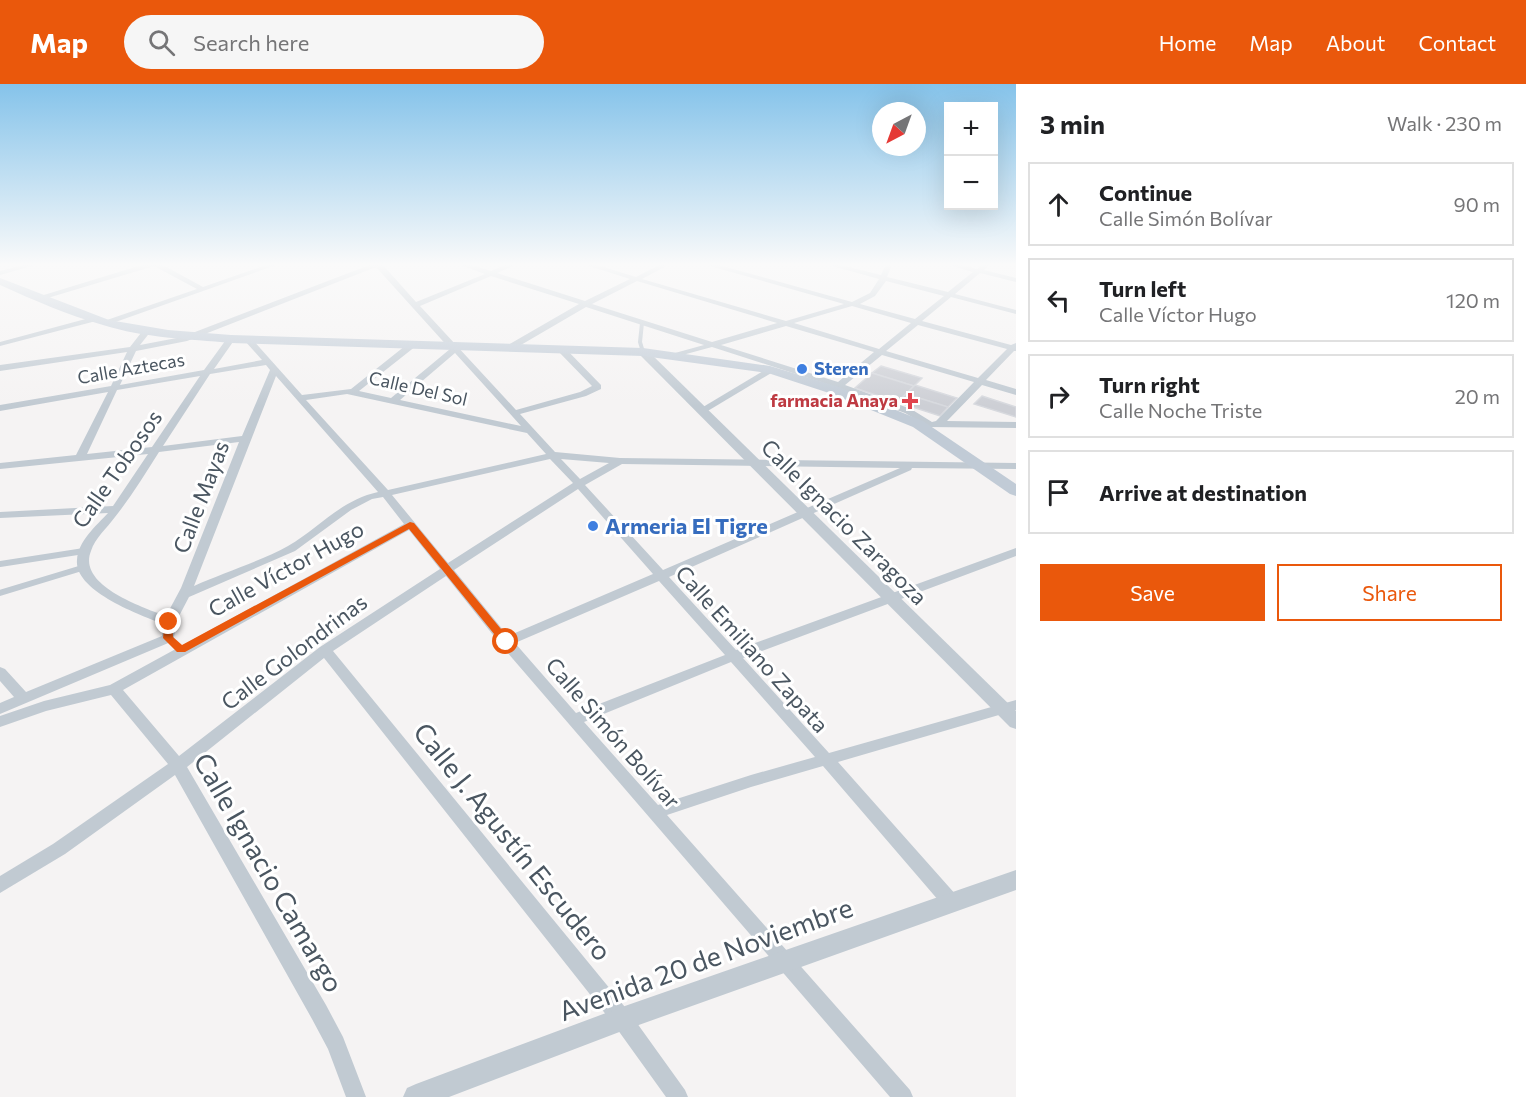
<!DOCTYPE html>
<meta charset="utf-8">
<style>
:root{--surface:#fff;--page:#f6f6f6;--text:#202124;--muted:#757577;--line:#e0e0e0;--accent:#ea580c}
body{margin:0;font-family:Commissioner,sans-serif;background:var(--page);color:var(--text)}
.controls{position:absolute;right:18px;top:18px;display:grid;overflow:hidden;border-radius:0px;box-shadow:0 6px 24px #0002}
.controls button{width:54px;height:54px;display:grid;place-items:center;padding:0;border:0;border-bottom:2px solid var(--line);background:var(--surface);color:var(--text);font:30px sans-serif}
.compass{position:absolute;left:872px;top:18px;width:54px;height:54px;border-radius:50%;background:var(--surface);box-shadow:0 6px 24px #0002;rotate:221deg}
.stop{position:absolute;width:18px;height:18px;margin:-14px;border:4px solid #ea580c;border-radius:50%;background:#fff}
.stop.end{background:#ea580c;border-color:#fff;box-shadow:0 2px 6px #0008}
.list{margin:0;padding:0;list-style:none}
h2{display:flex;justify-content:space-between;align-items:center;height:78px;margin:0;padding:0 24px;font-size:26px}
h2 small{font-size:20px;font-weight:400;color:var(--muted)}
.list li{display:grid;grid-template-columns:39px 1fr auto;gap:18px;align-items:center;box-sizing:border-box;height:84px;margin:0 12px 12px;padding:0 12px;border:2px solid var(--line);border-radius:0px}
.list b{display:block;font-size:22px;white-space:nowrap}
.list p{margin:0;font-size:20px;white-space:nowrap;color:var(--muted)}
.list em{font-size:20px;font-style:normal;color:var(--muted)}
.actions{display:flex;gap:12px;padding:18px 24px}
.actions a{flex:1;padding:14px 0;border:2px solid var(--accent);border-radius:0px;text-align:center;font-size:21px;color:var(--accent)}
.actions .main{background:var(--accent);color:#fff}
.icon{flex:none;width:33px;height:33px;fill:none;stroke:currentColor;stroke-width:2;stroke-linecap:round;stroke-linejoin:round}
.map{position:relative;flex:none;width:1016px;height:1013px;overflow:hidden}
header{display:flex;align-items:center;gap:36px;box-sizing:border-box;height:84px;padding:0 30px;background:var(--accent);color:#fff}
header strong{font-size:28px}
nav{display:flex;gap:33px;margin-inline-start:auto;font-size:21px}
.search{width:420px;height:54px;background:var(--page);display:flex;align-items:center;gap:15px;box-sizing:border-box;padding:0 21px;border-radius:33px;color:var(--muted);font-size:22px}
main{display:flex}
aside{flex:1;background:var(--surface)}
.map>svg:first-child{display:block}
.building{fill:#cdcfd5;stroke:#d7d9de;stroke-width:1.5}
.lines{fill:none;stroke-linecap:round;stroke-linejoin:round}
.service-far1{stroke:#c1cad2;stroke-width:4}
.service{stroke:#c1cad2;stroke-width:6}
.minor{fill:#c1cad2;fill-rule:evenodd}
.tertiary{fill:#c1cad2;fill-rule:evenodd}
.secondary{fill:#c1cbd6;fill-rule:evenodd}
.route{fill:#ea580c}
.shop-dot{fill:#3f7fe0;stroke:#fff;stroke-width:2}
.health-dot{fill:#e0444e;stroke:#fff;stroke-width:2}
.labels{text-anchor:middle;stroke-width:6;stroke-linejoin:round;paint-order:stroke}
.far-street-label{font-size:18px;fill:#4a5661;stroke:#fff}
.far-shop-label{font-size:18px;font-weight:bold;fill:#366cbe;stroke:#fff;text-anchor:start}
.far-health-label{font-size:18px;font-weight:bold;fill:#be3a42;stroke:#fff;text-anchor:end}
.street-label{font-size:22px;fill:#4a5661;stroke:#fff}
.shop-label{font-size:22px;font-weight:bold;fill:#366cbe;stroke:#fff;text-anchor:start}
.near-street-label{font-size:27px;fill:#4a5661;stroke:#fff}
</style>
<header>
<strong>Map</strong>
<div class="search"><svg class="icon" aria-label="search" viewBox="0 0 24 24"><circle cx="10" cy="10" r="6"/><path d="M15 15l6 6"/></svg>Search here</div>
<nav><a>Home</a><a>Map</a><a>About</a><a>Contact</a></nav>
</header>
<main>
<div class="map">
<svg width="1016" height="1013" viewBox="0 0 1016 1013">
<rect width="100%" height="100%" fill="#f5f3f3"/>
<g class="building">
<polygon points="881,282 922,294 914,302 872,289"/>
<polygon points="872,289 914,302 897,318 855,304"/>
<polygon points="915,301 957,314 948,323 906,310"/>
<polygon points="906,310 948,323 940,332 897,318"/>
<polygon points="982,312 1016,323 1016,333 974,320"/>
</g>
<g class="lines">
<polyline class="service-far1" points="642,239 640,258 643,268"/>
<g class="service">
<polyline points="0,480 84,467"/>
<polyline points="0,509 82,484"/>
</g>
<g class="minor">
<polygon points="27,180 39,180 0,191 0,187"/>
<polygon points="145,180 161,180 203,203 269,180 279,180 107,241 103,239 104,237 197,205 154,182 41,216 34,214"/>
<path d="M372 180H382L416 218 485 190 458 180H469L491 187 507 180H517L497 189 585 217 630 195 583 180H594L636 193 661 180H670L642 195 786 237 844 220 703 180H715L852 218 870 209 879 195 825 180H837L881 191 886 180H892L887 193 948 208 973 188 946 180H959L977 185 983 180H990L984 186 1016 194V198L980 189 955 210 1016 226V230L951 213 922 237 1011 261 1016 259V267H1014L986 296 1016 305V311L982 301 947 337 1016 338V344L929 343 905 329 840 305 832 307 831 305 833 302 712 263 675 273V269L704 261 586 223 514 265H508V261L579 220 491 192 420 222 516 326 580 308 592 302 557 266V262H563L601 301V305L586 312 520 330 555 368 620 374 1016 379V385L912 384 911 386 669 493 736 566 1016 464V472L743 574 829 669 1016 616V626L838 678 957 812 960 818 957 824 951 826 945 824 823 682 751 703 667 731 910 1006 913 1013H890L501 561 446 492 333 567 629 928 685 1006 688 1013H666L615 942 324 574 187 683 326 921 343 953 366 1013H346L328 965 312 935 175 691 65 770 0 809V792L53 760 168 680 111 611 46 627 0 643V632L44 617 110 601 404 440 383 413 372 415 351 426 295 467 189 513 178 534 173 557 0 630V619L14 613 0 597V583L5 585 26 608 162 552 163 540C140 531 74 507 77 476 78 457 96 442 108 429L0 434V428L113 422 148 370 0 385V379L76 371 108 308 0 327V321L111 302 127 268 0 287V281L130 263 144 245H147L151 247 140 261 182 253ZM376 183 450 265 391 314 359 307 416 262V258H410L351 305 302 311 251 254H248L244 256 262 276 214 285 235 255 231 253H228L204 286 120 301 136 267 187 257ZM637 197 777 239 712 258 592 220ZM886 197 944 212 915 235 860 220 875 212ZM852 222 911 239 879 265 794 239ZM918 241 1007 265 978 294 886 267ZM786 242 874 268 838 298 721 261ZM455 269 521 342 400 316ZM882 271 974 298 936 337 932 338 911 325 845 301ZM266 281 270 286 242 352 163 362 210 290ZM200 292 152 363 87 370 117 306ZM276 292 378 408C341 416 319 444 288 462 261 477 223 489 194 502ZM347 310 527 349 546 370 388 406 306 316ZM239 358 181 504 166 532C142 523 77 501 91 467 95 454 107 444 115 433 131 413 145 390 159 368ZM550 375 573 399 448 479 392 411ZM561 375 609 379 580 395ZM622 380 900 384 663 486 585 401ZM578 405 653 490 508 552 454 486ZM409 446 440 485 320 563 179 672 123 606ZM659 497 725 571 576 629 515 559ZM731 578 815 673 751 691 658 721 584 638Z"/>
<polygon points="93,233 96,233 96,237 0,262 0,258"/>
<polygon points="770,283 773,284 773,288 706,328 703,329 698,326"/>
</g>
<g class="tertiary">
<polygon points="643,265 647,266 1016,627 1016,645 1010,643 639,270 638,268"/>
<polygon points="1016,786 1016,806 622,947 449,1013 403,1013 407,1004 416,1000 622,923"/>
</g>
<path class="secondary" d="M0 194 109 236 168 246 231 251 643 264 770 282 839 303 923 337 1016 400V412L1010 410 913 343 829 309 768 289 643 272 231 259C189 255 144 254 103 241 68 231 33 216 0 201Z"/>
</g>
<linearGradient id="sky" x2="0" y2="1"><stop stop-color="#85c3ea"/><stop offset="0.56" stop-color="#fafafa"/><stop offset="1" stop-color="#fafafa" stop-opacity="0"/></linearGradient>
<rect width="1016" height="322" fill="url(#sky)"/>
<polygon class="route" points="410,438 414,439 510,556 510,561 503,561 409,445 185,568 177,568 163,554 165,535 172,535 173,553 182,561"/>
<g class="shop-dot">
<circle cx="802" cy="285" r="6"/>
<circle cx="593" cy="442" r="6"/>
</g>
<path class="health-dot" d="M907 308h6v6h6v6h-6v6h-6v-6h-6v-6h6z"/>
<g class="labels">
<g class="far-street-label">
<text transform="translate(131 285) rotate(-10)" y="6">Calle Aztecas</text>
<text transform="translate(418 305) rotate(13)" y="6">Calle Del Sol</text>
</g>
<g class="far-shop-label">
<text x="814" y="291">Steren</text>
</g>
<g class="far-health-label">
<text x="898" y="323">farmacia Anaya</text>
</g>
<g class="street-label">
<text transform="translate(117 385) rotate(-55)" y="8">Calle Tobosos</text>
<text transform="translate(201 413) rotate(-69)" y="8">Calle Mayas</text>
<text transform="translate(844 438) rotate(45)" y="8">Calle Ignacio Zaragoza</text>
<text transform="translate(286 485) rotate(-29)" y="8">Calle Víctor Hugo</text>
<text transform="translate(752 565) rotate(48)" y="8">Calle Emiliano Zapata</text>
<text transform="translate(294 568) rotate(-37)" y="8">Calle Golondrinas</text>
<text transform="translate(613 649) rotate(49)" y="8">Calle Simón Bolívar</text>
</g>
<g class="shop-label">
<text x="605" y="450">Armeria El Tigre</text>
</g>
<g class="near-street-label">
<text transform="translate(512 758) rotate(51)" y="9">Calle J. Agustín Escudero</text>
<text transform="translate(268 789) rotate(60)" y="9">Calle Ignacio Camargo</text>
<text transform="translate(706 876) rotate(-20)" y="9">Avenida 20 de Noviembre</text>
</g>
</g>
</svg>
<div class="controls">
<button>+</button>
<button>−</button>
</div>
<svg class="compass" viewBox="-18 -18 36 36"><path d="M0-13l5 13h-10z" fill="#e53935"/><path d="M0 13l5-13h-10z" fill="#757577"/></svg>
<div class="stop" style="left:506px;top:558px"></div>
<div class="stop end" style="left:169px;top:538px"></div>
</div>
<aside>
<h2>3 min<small>Walk · 230 m</small></h2>
<ul class="list">
<li><svg class="icon" aria-label="ahead" viewBox="0 0 24 24"><path d="M12 20V5M6 11l6-6 6 6"/></svg><div><b>Continue</b><p>Calle Simón Bolívar</p></div><em>90 m</em></li>
<li><svg class="icon" aria-label="left" viewBox="0 0 24 24"><path d="M17 20v-9H6M10 6l-5 5 5 5"/></svg><div><b>Turn left</b><p>Calle Víctor Hugo</p></div><em>120 m</em></li>
<li><svg class="icon" aria-label="right" viewBox="0 0 24 24"><path d="M7 20v-9h11M14 6l5 5-5 5"/></svg><div><b>Turn right</b><p>Calle Noche Triste</p></div><em>20 m</em></li>
<li><svg class="icon" aria-label="arrive" viewBox="0 0 24 24"><path d="M6 21V4h12l-3 4 3 4H6"/></svg><div><b>Arrive at destination</b></div></li>
</ul>
<div class="actions"><a class="main">Save</a><a>Share</a></div>
</aside>
</main>
